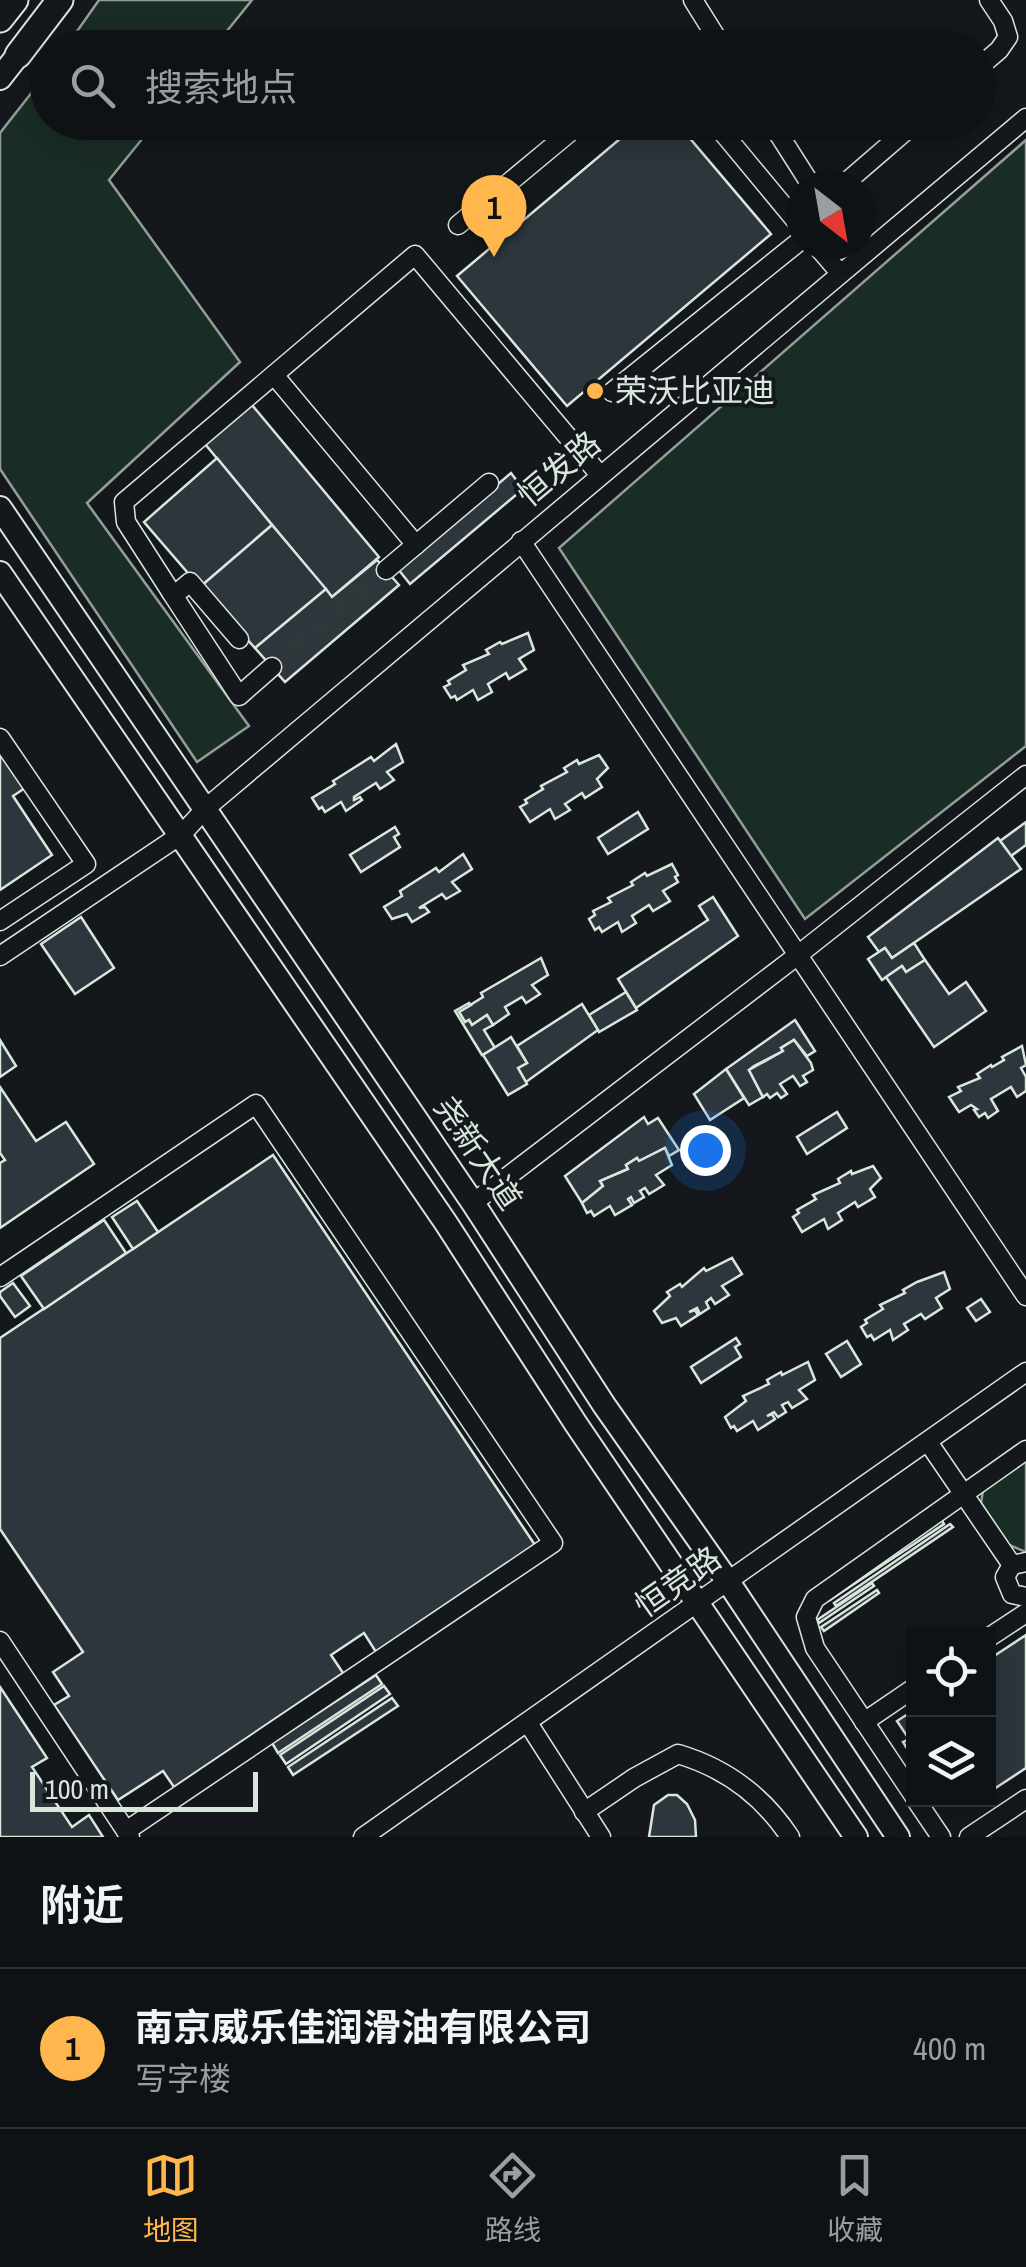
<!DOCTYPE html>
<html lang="zh">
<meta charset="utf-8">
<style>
:root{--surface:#0f1215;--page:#181b1e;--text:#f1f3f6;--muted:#9b9ea0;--line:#2f3234;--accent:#ffb74d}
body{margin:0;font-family:"Archivo Narrow","Noto Sans SC",sans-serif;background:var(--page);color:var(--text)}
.controls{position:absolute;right:30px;bottom:30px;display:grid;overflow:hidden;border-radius:0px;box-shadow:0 5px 25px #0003}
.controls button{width:90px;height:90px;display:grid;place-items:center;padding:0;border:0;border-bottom:2px solid var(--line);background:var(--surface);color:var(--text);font:50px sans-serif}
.compass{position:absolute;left:786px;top:170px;width:90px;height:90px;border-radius:50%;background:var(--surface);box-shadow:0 5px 25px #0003;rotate:149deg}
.scale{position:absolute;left:30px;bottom:25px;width:228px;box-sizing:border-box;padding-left:10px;border:5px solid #d8e6dc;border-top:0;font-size:28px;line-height:35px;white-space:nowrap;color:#d8e6dc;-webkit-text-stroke:8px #14181c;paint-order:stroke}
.you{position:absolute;left:705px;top:1150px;width:35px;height:35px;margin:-25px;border:8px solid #fff;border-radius:50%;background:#1a73e8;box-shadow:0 0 0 15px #1a73e833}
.badge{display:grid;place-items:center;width:65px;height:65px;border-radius:50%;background:var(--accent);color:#111;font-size:32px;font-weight:700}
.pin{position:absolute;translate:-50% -82px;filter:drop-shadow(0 2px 5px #0008)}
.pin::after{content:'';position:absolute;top:52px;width:35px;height:30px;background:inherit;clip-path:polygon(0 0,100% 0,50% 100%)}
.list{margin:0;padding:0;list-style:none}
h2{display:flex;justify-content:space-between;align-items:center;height:130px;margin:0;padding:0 40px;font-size:42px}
h2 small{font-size:32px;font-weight:400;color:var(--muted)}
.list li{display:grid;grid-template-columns:65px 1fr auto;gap:30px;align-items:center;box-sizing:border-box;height:160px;padding:0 40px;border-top:2px solid var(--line)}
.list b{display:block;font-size:38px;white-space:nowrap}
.list p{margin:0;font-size:32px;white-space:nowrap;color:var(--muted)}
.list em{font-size:32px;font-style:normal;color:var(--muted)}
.icon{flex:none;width:55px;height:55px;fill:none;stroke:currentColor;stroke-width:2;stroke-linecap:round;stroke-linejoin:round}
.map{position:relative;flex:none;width:1026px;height:1837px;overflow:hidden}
.search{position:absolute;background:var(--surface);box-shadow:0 5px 25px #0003;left:30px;right:30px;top:30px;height:110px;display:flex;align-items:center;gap:25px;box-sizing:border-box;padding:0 35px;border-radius:55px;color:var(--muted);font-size:38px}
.sheet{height:290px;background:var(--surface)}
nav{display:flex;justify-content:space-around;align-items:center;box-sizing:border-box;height:140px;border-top:2px solid var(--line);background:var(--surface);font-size:28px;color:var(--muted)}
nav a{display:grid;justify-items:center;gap:5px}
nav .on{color:var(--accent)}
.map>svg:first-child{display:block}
.green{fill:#1a2d24;stroke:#939e99;stroke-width:2.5}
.building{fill:#2c363c;stroke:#d8e6dc;stroke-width:2.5}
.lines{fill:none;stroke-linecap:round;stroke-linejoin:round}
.minor-tunnel{stroke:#313739;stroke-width:18;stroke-dasharray:18 9;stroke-linecap:butt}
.minor-casing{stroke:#d8e6dc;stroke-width:21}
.major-casing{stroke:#d8e6dc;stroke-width:26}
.highway-casing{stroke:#d8e6dc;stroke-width:29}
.minor{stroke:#14181c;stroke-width:18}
.major{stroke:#14181c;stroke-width:22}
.highway{stroke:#14181c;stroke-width:25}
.poi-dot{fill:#ffb74d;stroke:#14181c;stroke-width:4}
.labels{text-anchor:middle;stroke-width:8;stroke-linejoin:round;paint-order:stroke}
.poi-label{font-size:32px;fill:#d8e6dc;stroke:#14181c;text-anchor:start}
.street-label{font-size:32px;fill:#d8e6dc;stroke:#14181c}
</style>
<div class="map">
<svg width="1026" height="1837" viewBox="0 0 1026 1837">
<rect width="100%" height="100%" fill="#14181c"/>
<g class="green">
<polygon points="99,0 252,0 214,47 66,47"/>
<polygon points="47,73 48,122 155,123 109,180 240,362 87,503 249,726 197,762 0,469 0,133"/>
<polygon points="1026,140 1026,746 805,919 559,548"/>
<polygon points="1026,1460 1026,1552 1009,1545 981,1503 983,1490"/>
</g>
<g class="building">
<polygon points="640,122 676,122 771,234 567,406 457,276"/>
<polygon points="252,405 379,557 332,597 205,444"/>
<polygon points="217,458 272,525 200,587 144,522"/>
<polygon points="511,473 523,489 410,584 398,569"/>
<polygon points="272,525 326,589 255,648 200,587"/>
<polygon points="377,560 399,585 285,682 255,648 326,589 332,597"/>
<polygon points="528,633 534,650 519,659 526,669 509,679 506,673 488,684 492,692 478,700 473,690 457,700 455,696 451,698 444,687 450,684 448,681 466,670 463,665 489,654 486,650 500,642 502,644"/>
<polygon points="396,744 403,762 387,772 394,780 380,789 376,783 354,797 354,800 360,797 362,800 346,811 341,802 325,812 322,807 319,809 312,798 335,784 333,781 371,757 374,761"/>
<polygon points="0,751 25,788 13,796 52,855 0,890"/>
<polygon points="599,755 608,768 597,779 602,787 585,798 582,793 565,804 570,810 555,819 550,809 530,822 520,807 527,803 525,800 543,789 541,786 567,772 564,768 577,760 579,764"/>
<polygon points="638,812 648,829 608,854 598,838"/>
<polygon points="1026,822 1026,845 1011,856 1000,841"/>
<polygon points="395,827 399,834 394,837 400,847 361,872 350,855"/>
<polygon points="998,838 1021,869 892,958 885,948 879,952 868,937"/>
<polygon points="463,854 472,869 452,882 460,891 446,899 442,894 419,908 425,907 429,912 412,922 407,914 392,919 384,907 402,896 400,891 436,868 439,872"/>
<polygon points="672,864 678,875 675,877 678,882 663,891 670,901 653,911 649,905 632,916 636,923 622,932 618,922 602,932 599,927 595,930 589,919 595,915 593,911 611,902 608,898 633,885 631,882 645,873 647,876"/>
<polygon points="713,897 738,936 636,1008 618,979 708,920 699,906"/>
<polygon points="81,917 114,968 75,994 41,944"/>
<polygon points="914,943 925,960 906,972 902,966 882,980 868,959 885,948 892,958"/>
<polygon points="541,958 548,975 532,985 540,994 526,1003 522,997 505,1007 509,1014 493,1025 487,1015 472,1025 469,1020 465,1022 459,1012 483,997 481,993"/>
<polygon points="925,960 949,994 966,982 986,1011 934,1047 886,977 902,966 906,972"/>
<polygon points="626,992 637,1010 599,1032 589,1015"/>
<polygon points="469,1003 471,1005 459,1012 465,1022 469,1020 472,1025 487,1015 493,1025 484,1030 495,1048 482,1055 455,1011"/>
<polygon points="582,1004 598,1030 526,1082 518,1068 527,1063 517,1046"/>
<polygon points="795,1020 815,1051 807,1056 794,1040 781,1048 783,1051 754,1066 749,1070 763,1097 749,1105 726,1069"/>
<polygon points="511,1037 527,1063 518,1068 527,1084 508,1095 483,1055"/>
<polygon points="0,1040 16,1066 0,1077"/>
<polygon points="794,1040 811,1063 813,1070 803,1076 807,1082 800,1086 793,1076 780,1084 787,1094 781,1098 777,1093 770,1098 767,1094 763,1097 749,1070 783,1051 781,1048"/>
<polygon points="1022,1046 1026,1065 1021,1068 1026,1077 1026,1091 1017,1097 1011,1087 991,1099 998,1111 988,1118 985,1113 979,1117 974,1110 977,1109 971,1105 959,1112 949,1097 961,1091 958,1087 980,1078 977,1074 991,1065 992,1067 1004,1060 1002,1057"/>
<polygon points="726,1069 744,1098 710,1120 694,1094"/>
<polygon points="0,1087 36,1141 66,1122 94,1164 0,1228 0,1163 5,1160 0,1153"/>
<polygon points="837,1112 847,1128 807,1154 797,1137"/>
<polygon points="644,1117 648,1124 658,1118 679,1150 669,1156 665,1148 639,1161 637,1158 626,1165 628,1169 600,1181 603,1186 582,1203 565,1176"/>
<polygon points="665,1148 672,1165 656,1175 664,1185 649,1194 645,1188 640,1191 644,1197 634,1203 631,1197 628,1199 632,1205 615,1215 610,1206 594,1216 591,1211 587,1213 582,1203 603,1186 600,1181 628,1169 626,1165 637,1158 639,1161"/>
<polygon points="273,1155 535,1545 376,1652 364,1633 331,1655 343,1673 174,1787 163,1771 118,1800 54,1705 69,1696 53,1672 83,1652 0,1529 0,1338"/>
<polygon points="873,1166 881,1178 870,1189 875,1197 858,1207 855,1202 838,1213 842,1220 828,1229 824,1219 802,1232 793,1217 799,1213 797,1210 816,1199 813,1195 840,1183 838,1179 851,1171 852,1174"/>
<polygon points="137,1201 158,1232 133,1249 112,1217"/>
<polygon points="104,1220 126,1253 44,1309 21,1276"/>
<polygon points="732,1258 742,1274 722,1286 729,1295 715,1304 711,1298 706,1302 709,1308 700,1314 697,1308 689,1312 695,1310 698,1315 681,1326 676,1318 662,1323 654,1311 670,1296 667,1292 680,1284 682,1287 704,1268 706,1271"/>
<polygon points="944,1272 950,1289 936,1298 942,1308 925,1319 921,1314 904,1324 908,1330 893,1340 890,1330 874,1340 871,1335 867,1337 861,1327 867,1323 865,1320 883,1309 880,1305 905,1293 903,1290 917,1282"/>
<polygon points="13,1283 30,1306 15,1317 0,1296 0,1292"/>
<polygon points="981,1299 990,1312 976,1321 967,1308"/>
<polygon points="736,1338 740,1344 735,1347 741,1357 701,1383 691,1367"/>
<polygon points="847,1341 861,1364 841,1377 826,1354"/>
<polygon points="808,1362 815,1380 799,1390 807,1399 792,1408 788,1402 782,1405 786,1412 778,1417 774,1412 767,1416 772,1414 775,1419 758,1430 753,1421 737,1431 734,1426 731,1428 725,1417 746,1401 743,1396 769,1384 767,1380 781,1372 782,1375"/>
<polygon points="941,1519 944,1524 830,1600 827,1595"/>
<polygon points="950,1524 953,1527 836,1606 834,1603"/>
<polygon points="872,1583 874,1586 819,1623 817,1620"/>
<polygon points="877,1590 879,1593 824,1631 821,1627"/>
<polygon points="1026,1635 1026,1768 988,1793 988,1660"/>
<polygon points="376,1675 382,1684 278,1753 272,1743"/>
<polygon points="384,1686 390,1694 286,1764 280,1755"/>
<polygon points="0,1687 47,1758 32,1767 72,1827 89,1815 103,1837 0,1837"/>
<polygon points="392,1698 398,1706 293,1775 288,1767"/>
<polygon points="914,1710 914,1747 908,1750 903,1742 909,1739 897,1721"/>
<polygon points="668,1795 677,1795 687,1804 695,1820 696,1837 649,1837 654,1805"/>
</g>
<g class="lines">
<polyline class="minor-tunnel" points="272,667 386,570"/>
<defs>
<g id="minor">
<polyline points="693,0 723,48"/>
<polyline points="978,68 999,50 1008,37 1003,21 989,0"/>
<polyline points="714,122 801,227"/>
<polyline points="771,122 811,185"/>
<polyline points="843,185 916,122"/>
<polyline points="458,225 582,122"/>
<polyline points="816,245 840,273"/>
<polyline points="274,375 416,545"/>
<polyline points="612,392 801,240"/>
<polyline points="521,541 1026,1296"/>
<polyline points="386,570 489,483"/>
<polyline points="171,592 239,696 272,667"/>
<polyline points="239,639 190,582 177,593 171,592 126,522 124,502 415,255 599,474"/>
<polyline points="0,738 86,864 0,921"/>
<polyline points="0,956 182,834 206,808 1026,118"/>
<polyline points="473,1203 798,955 1026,775"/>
<polyline points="0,1277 256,1104 553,1543 126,1831"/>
<polyline points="928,1442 1012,1565"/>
<polyline points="1026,1562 1012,1565 1005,1577 1012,1594 1026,1597"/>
<polyline points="988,1638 1026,1613"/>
<polyline points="0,1641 130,1837"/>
<polyline points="864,1722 914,1688"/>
<polyline points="528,1723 601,1837"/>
<polyline points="914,1796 815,1648 806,1617 815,1599 1026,1450"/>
<polyline points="916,1800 941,1837"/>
<path d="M584 1812 634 1778 678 1754C725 1768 763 1796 790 1837"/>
<polyline points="363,1837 1026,1372"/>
<polyline points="969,1837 1026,1799"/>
</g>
<g id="major">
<polyline points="0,78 18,55"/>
<polyline points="0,508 473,1203 604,1405 729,1583 898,1837"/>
<polyline points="0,573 446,1223 576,1424 856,1837"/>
</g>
<g id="highway">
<polyline points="0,19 15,0"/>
<polyline points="18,55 60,0"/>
</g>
</defs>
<use href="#minor" class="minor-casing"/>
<use href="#major" class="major-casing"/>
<use href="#highway" class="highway-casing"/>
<use href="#minor" class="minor"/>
<use href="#major" class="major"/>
<use href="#highway" class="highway"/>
</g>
<circle class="poi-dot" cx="595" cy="391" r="10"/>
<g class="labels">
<g class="poi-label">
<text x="615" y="402">荣沃比亚迪</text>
</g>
<g class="street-label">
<text transform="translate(559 469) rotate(-40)" y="11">恒发路</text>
<text transform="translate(478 1153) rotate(56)" y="11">尧新大道</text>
<text transform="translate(678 1582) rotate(-35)" y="11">恒竞路</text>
</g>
</g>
</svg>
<div class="controls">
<button><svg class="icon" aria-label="locate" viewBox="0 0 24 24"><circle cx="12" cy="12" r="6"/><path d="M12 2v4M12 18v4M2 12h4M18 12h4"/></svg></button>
<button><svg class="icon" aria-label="layers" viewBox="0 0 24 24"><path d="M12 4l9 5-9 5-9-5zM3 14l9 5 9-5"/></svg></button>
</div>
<svg class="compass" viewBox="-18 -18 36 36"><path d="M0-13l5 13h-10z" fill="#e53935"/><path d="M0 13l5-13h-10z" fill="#9b9ea0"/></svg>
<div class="scale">100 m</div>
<div class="you"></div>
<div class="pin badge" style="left:494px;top:257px">1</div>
<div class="search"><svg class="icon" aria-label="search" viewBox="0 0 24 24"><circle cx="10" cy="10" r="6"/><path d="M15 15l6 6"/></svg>搜索地点</div>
</div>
<section class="sheet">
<h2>附近<small></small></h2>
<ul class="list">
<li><span class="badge">1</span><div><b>南京威乐佳润滑油有限公司</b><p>写字楼</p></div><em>400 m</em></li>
</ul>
</section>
<nav>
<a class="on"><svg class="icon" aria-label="map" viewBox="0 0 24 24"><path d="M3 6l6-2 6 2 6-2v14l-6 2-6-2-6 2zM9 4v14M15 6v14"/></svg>地图</a>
<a><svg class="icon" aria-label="directions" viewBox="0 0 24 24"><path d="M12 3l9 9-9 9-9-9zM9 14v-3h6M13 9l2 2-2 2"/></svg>路线</a>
<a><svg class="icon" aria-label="saved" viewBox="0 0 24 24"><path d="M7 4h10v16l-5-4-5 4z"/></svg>收藏</a>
</nav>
